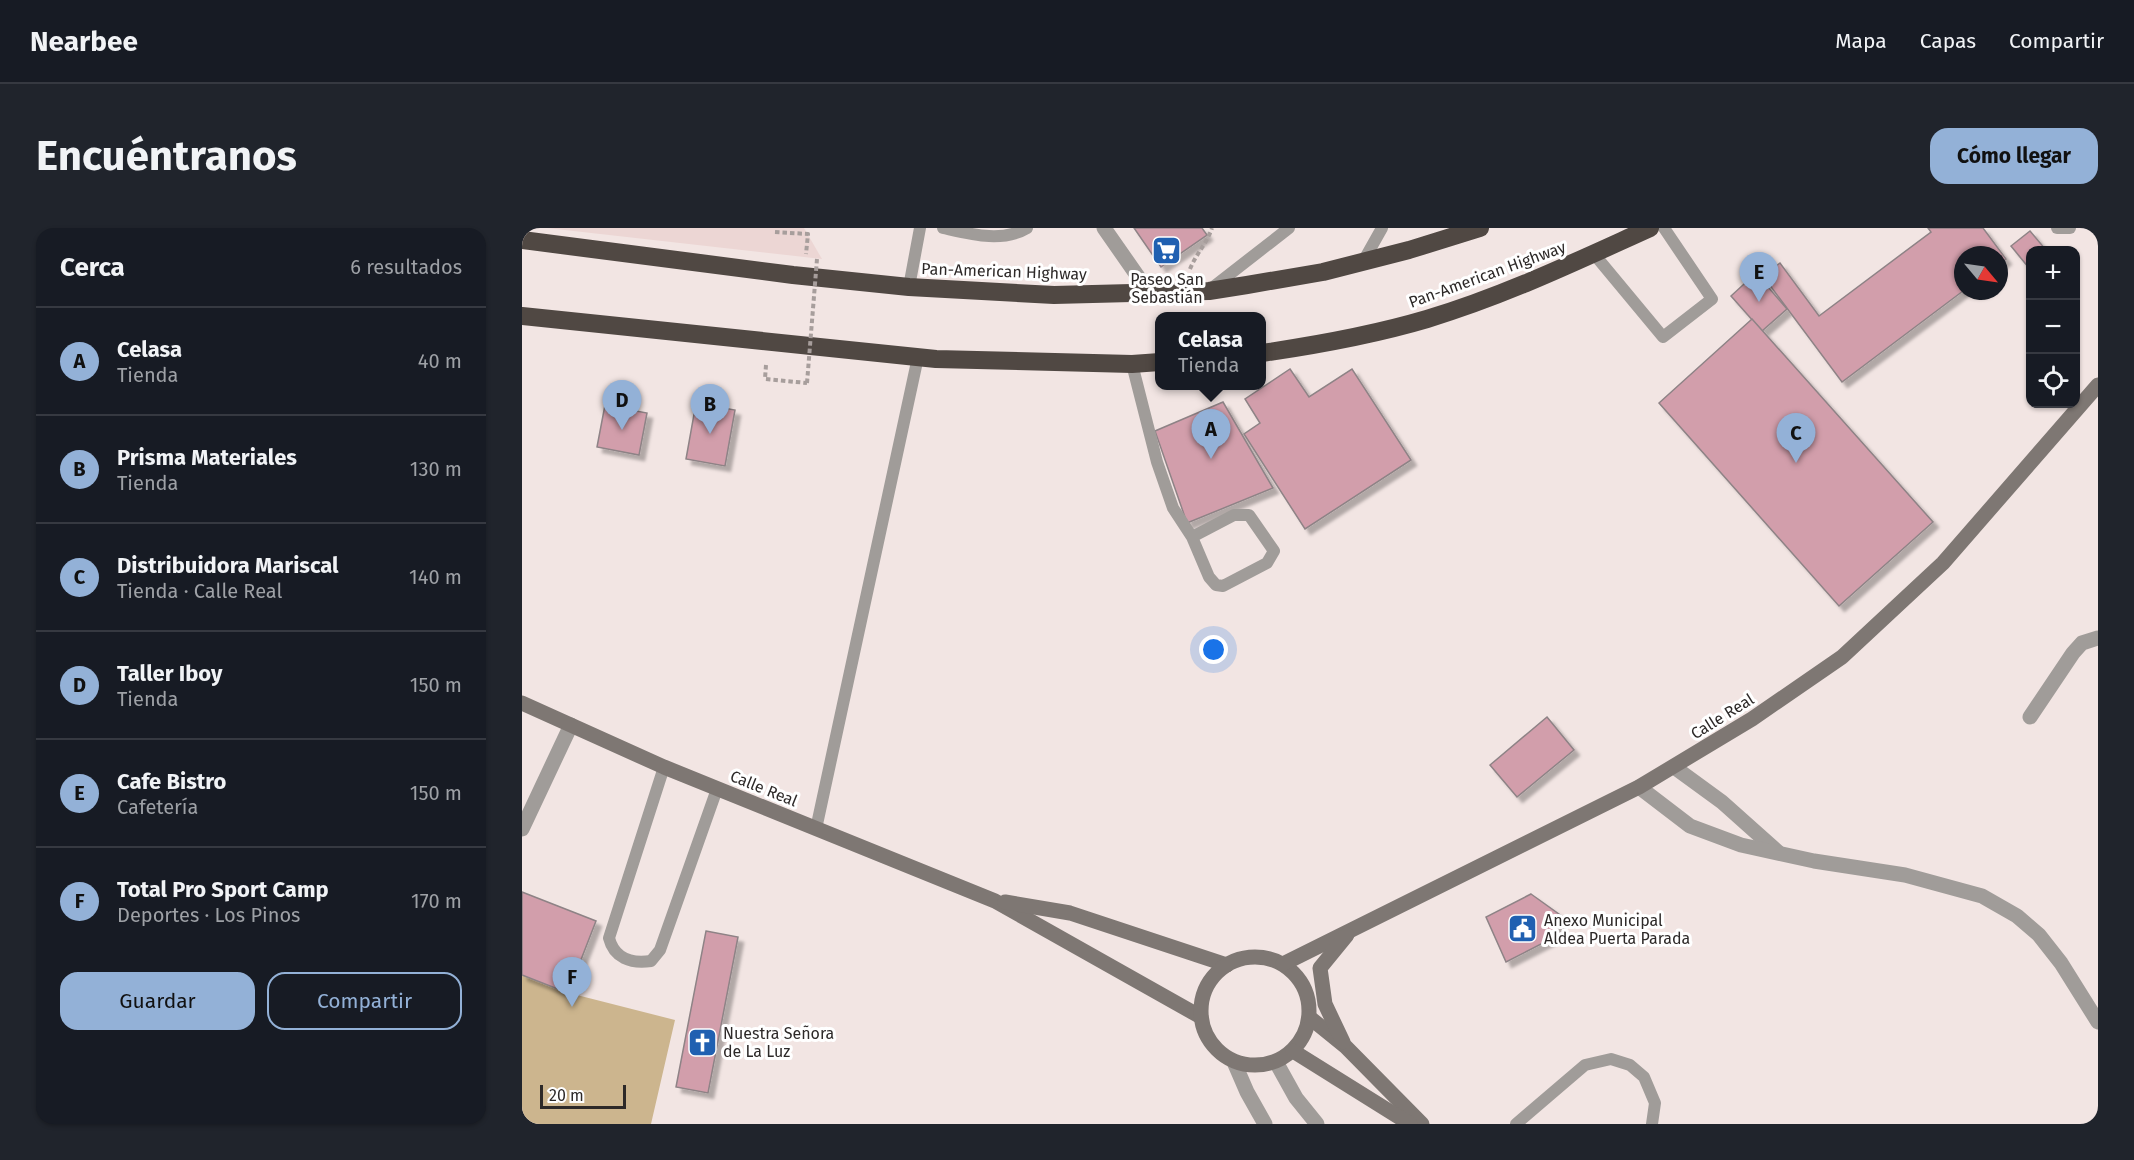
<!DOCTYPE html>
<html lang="es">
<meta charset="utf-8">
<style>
:root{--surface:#171b24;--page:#20242c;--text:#f1f3f6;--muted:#9ea1a6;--line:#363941;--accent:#93b1d7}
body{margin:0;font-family:"Fira Sans",sans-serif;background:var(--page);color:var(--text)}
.controls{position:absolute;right:18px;top:18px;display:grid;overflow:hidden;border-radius:12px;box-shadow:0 2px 4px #0004}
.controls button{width:54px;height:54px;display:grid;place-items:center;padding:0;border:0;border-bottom:2px solid var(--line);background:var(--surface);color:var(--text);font:30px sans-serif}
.compass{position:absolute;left:1432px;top:18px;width:54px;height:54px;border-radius:50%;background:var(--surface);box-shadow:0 2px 4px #0004;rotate:119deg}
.scale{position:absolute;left:18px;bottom:15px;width:86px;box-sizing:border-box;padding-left:6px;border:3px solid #2d2928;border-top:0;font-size:16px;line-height:21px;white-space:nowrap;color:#2d2928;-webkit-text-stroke:4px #fff;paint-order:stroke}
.you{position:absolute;left:692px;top:422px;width:21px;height:21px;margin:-15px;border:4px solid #fff;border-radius:50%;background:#1a73e8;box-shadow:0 0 0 9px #1a73e833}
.badge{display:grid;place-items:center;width:39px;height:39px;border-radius:50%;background:var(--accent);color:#111;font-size:20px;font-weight:700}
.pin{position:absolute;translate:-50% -50px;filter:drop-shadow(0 2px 3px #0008)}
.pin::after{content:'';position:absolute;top:32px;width:21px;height:18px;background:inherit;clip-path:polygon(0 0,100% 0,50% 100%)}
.popup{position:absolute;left:633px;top:84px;width:111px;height:78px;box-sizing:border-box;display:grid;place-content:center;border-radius:12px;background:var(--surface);filter:drop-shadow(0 2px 4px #0005);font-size:20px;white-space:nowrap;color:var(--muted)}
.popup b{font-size:22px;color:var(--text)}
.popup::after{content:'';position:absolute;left:50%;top:100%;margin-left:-12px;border:12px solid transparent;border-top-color:var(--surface)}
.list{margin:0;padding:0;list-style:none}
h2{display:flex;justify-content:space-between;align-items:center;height:78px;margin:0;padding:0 24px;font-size:26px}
h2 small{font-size:20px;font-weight:400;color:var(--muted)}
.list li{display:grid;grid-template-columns:39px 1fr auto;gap:18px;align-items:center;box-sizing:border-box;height:108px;padding:0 24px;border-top:2px solid var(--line)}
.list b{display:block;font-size:22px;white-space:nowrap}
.list p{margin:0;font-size:20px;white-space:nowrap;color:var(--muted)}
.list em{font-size:20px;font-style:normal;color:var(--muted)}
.actions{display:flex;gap:12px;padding:18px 24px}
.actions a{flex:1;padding:14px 0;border:2px solid var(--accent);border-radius:18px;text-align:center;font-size:21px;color:var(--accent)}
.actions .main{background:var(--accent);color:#111}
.icon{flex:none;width:33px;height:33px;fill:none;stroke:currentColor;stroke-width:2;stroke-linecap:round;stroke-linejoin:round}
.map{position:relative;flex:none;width:1576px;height:896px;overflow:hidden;border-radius:18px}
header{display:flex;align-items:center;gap:36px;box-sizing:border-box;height:84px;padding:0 30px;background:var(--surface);border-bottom:2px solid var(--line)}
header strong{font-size:28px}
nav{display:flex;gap:33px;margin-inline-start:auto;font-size:21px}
.intro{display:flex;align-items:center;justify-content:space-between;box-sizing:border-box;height:144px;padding:0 36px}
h1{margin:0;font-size:42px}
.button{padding:15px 27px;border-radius:18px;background:var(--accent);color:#111;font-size:21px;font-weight:700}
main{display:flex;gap:36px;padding:0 36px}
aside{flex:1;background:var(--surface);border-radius:18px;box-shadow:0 2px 4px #0004}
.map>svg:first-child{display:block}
.built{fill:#ecd6d4}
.green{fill:#ccb58e}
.building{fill:#d29eab;stroke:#8e8386;stroke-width:1.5;filter:url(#shadow)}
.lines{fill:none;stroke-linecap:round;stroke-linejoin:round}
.path{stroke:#a79e9c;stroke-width:4;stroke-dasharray:4.5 3;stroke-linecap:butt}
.lane{stroke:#a09c99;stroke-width:12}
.street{stroke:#a09c99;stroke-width:15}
.secondary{stroke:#7e7773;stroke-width:15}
.highway{stroke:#504843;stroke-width:18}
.path-bridge{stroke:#a79e9c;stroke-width:4;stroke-dasharray:4.5 3;stroke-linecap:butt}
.labels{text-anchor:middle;stroke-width:6;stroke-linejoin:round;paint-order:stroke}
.street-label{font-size:16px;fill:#2d2928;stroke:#fff}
.poi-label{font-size:16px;fill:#2d2928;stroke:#fff;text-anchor:start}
</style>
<header>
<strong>Nearbee</strong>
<nav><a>Mapa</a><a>Capas</a><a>Compartir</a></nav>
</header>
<div class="intro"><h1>Encuéntranos</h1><a class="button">Cómo llegar</a></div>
<main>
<aside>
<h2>Cerca<small>6 resultados</small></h2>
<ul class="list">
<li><span class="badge">A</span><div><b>Celasa</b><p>Tienda</p></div><em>40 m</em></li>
<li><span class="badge">B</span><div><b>Prisma Materiales</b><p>Tienda</p></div><em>130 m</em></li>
<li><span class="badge">C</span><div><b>Distribuidora Mariscal</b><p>Tienda · Calle Real</p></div><em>140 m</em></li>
<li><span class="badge">D</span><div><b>Taller Iboy</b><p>Tienda</p></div><em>150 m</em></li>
<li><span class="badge">E</span><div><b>Cafe Bistro</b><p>Cafetería</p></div><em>150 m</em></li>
<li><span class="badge">F</span><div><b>Total Pro Sport Camp</b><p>Deportes · Los Pinos</p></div><em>170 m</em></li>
</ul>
<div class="actions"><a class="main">Guardar</a><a>Compartir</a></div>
</aside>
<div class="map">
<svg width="1576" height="896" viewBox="0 0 1576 896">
<defs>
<filter id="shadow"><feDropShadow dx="5.5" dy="5.5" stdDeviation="1.5" flood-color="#0004"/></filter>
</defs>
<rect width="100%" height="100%" fill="#f2e5e3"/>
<polygon class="built" points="25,0 282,0 300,31"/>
<polygon class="green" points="0,664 74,693 47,765 153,792 129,896 0,896"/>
<g class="building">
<polygon points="612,0 680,0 685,7 639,39"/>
<polygon points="1406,0 1461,0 1484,31 1477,36 1477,27 1441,27 1441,63 1320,154 1241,48 1258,35 1297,88 1409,4"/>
<polygon points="1508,3 1524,22 1508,22 1507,40 1489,18"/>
<polygon points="1234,45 1265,81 1240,103 1209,68"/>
<polygon points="1230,91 1411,294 1317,378 1137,175"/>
<polygon points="768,141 787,169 830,141 889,232 783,301 722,206 738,195 723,171"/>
<polygon points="701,174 751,260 665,295 633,203"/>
<polygon points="174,175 213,182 203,238 164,231"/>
<polygon points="83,177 125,185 117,227 75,219"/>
<polygon points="1025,489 1052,522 995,569 968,537"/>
<polygon points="0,664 74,693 46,765 0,747"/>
<polygon points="1009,666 1041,689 1027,712 984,734 964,689"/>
<polygon points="184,703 216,709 186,865 154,859"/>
</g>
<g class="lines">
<g class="path">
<polyline points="253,4 286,6 284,26"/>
<path d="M668 41C675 24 684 17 690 0"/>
<polyline points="244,137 243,151 285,155"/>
</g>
<g class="lane">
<path d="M421 0C448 6 480 15 505 0"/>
<polyline points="1535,0 1548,0"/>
<polyline points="1072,26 1141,109 1190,71 1142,0"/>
<polyline points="842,32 860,0"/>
<polyline points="387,59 398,0"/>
<polyline points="690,60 767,0"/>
<polyline points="610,136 635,234 651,280 670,309 687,349 694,357 701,358 745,335 752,323 727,287 712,287 670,309"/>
<path d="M142 539 87 710C92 730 109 736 129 733L138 722 195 561"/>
<polyline points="294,601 396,129"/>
<polyline points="994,896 1063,837 1089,831 1108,837 1122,849 1133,875 1130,896"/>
</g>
<g class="street">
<polyline points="582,0 626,63"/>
<polyline points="1508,489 1551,425 1560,415 1576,410"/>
<polyline points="1152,539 1200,574 1256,624"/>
<polyline points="1117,559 1168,598 1219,617 1292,633 1383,647 1460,668 1495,688 1517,707 1539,735 1576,794"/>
<polyline points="0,601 49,497"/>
<polyline points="712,834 725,864 743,896"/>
<polyline points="754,834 774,870 795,896"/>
</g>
<g class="secondary">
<polyline points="0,475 142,539 473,673 679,789"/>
<polyline points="483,674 548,685 705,737"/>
<circle cx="733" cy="783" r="54"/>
<polyline points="761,736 1117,559 1230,491 1320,429 1421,335 1576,157"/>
<polyline points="787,789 824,819 900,896"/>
<polyline points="821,814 803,776 798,740 825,707"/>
<polyline points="771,823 888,896"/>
</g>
<g class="highway">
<polyline points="0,12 271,47 387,59 532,67 687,63 725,57 801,44 887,22 958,0"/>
<polyline points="0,88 414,131 610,136 638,134"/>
<path d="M740 125C795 117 851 107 905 91 982 68 1055 33 1128 0"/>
</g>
<polyline class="path-bridge" points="285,155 295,31"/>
</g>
<defs>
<symbol id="supermarket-square" viewBox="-11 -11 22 22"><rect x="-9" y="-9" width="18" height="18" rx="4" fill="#2060b1" stroke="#fff"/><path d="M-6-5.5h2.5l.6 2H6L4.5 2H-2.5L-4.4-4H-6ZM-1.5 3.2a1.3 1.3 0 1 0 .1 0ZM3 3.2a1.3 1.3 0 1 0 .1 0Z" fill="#fff"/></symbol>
<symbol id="civic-square" viewBox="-11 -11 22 22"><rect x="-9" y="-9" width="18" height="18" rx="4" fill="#2060b1" stroke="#fff"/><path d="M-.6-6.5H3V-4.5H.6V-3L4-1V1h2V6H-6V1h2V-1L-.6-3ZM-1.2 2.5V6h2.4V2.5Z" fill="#fff"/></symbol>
<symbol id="church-square" viewBox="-11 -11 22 22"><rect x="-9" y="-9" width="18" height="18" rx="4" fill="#2060b1" stroke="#fff"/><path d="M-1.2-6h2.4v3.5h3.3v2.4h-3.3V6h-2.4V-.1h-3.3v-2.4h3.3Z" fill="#fff"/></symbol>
</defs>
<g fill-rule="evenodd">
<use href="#supermarket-square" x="628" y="6" width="33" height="33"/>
<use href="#civic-square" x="984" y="684" width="33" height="33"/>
<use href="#church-square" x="164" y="798" width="33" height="33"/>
</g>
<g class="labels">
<g class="street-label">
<text transform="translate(482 43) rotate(2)" y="6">Pan-American Highway</text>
<text transform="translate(965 46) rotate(-20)" y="6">Pan-American Highway</text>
<text transform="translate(1200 488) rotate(-32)" y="6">Calle Real</text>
<text transform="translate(242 560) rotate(22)" y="6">Calle Real</text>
</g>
<g class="poi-label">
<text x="645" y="57" text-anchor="middle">Paseo San<tspan x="645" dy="18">Sebastián</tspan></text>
<text x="1022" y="698">Anexo Municipal<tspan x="1022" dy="18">Aldea Puerta Parada</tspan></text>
<text x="201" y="811">Nuestra Señora<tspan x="201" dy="18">de La Luz</tspan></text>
</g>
</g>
</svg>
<div class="controls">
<button>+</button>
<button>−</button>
<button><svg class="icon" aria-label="locate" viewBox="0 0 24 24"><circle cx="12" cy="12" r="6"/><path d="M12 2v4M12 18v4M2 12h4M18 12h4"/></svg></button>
</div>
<svg class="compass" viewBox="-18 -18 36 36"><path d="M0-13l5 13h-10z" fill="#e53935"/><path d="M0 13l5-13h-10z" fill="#9ea1a6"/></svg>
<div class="scale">20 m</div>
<div class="you"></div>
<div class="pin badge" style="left:689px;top:231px">A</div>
<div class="popup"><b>Celasa</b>Tienda</div>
<div class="pin badge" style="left:188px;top:206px">B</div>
<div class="pin badge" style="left:1274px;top:235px">C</div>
<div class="pin badge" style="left:100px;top:202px">D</div>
<div class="pin badge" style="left:1237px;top:74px">E</div>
<div class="pin badge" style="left:50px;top:779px">F</div>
</div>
</main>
